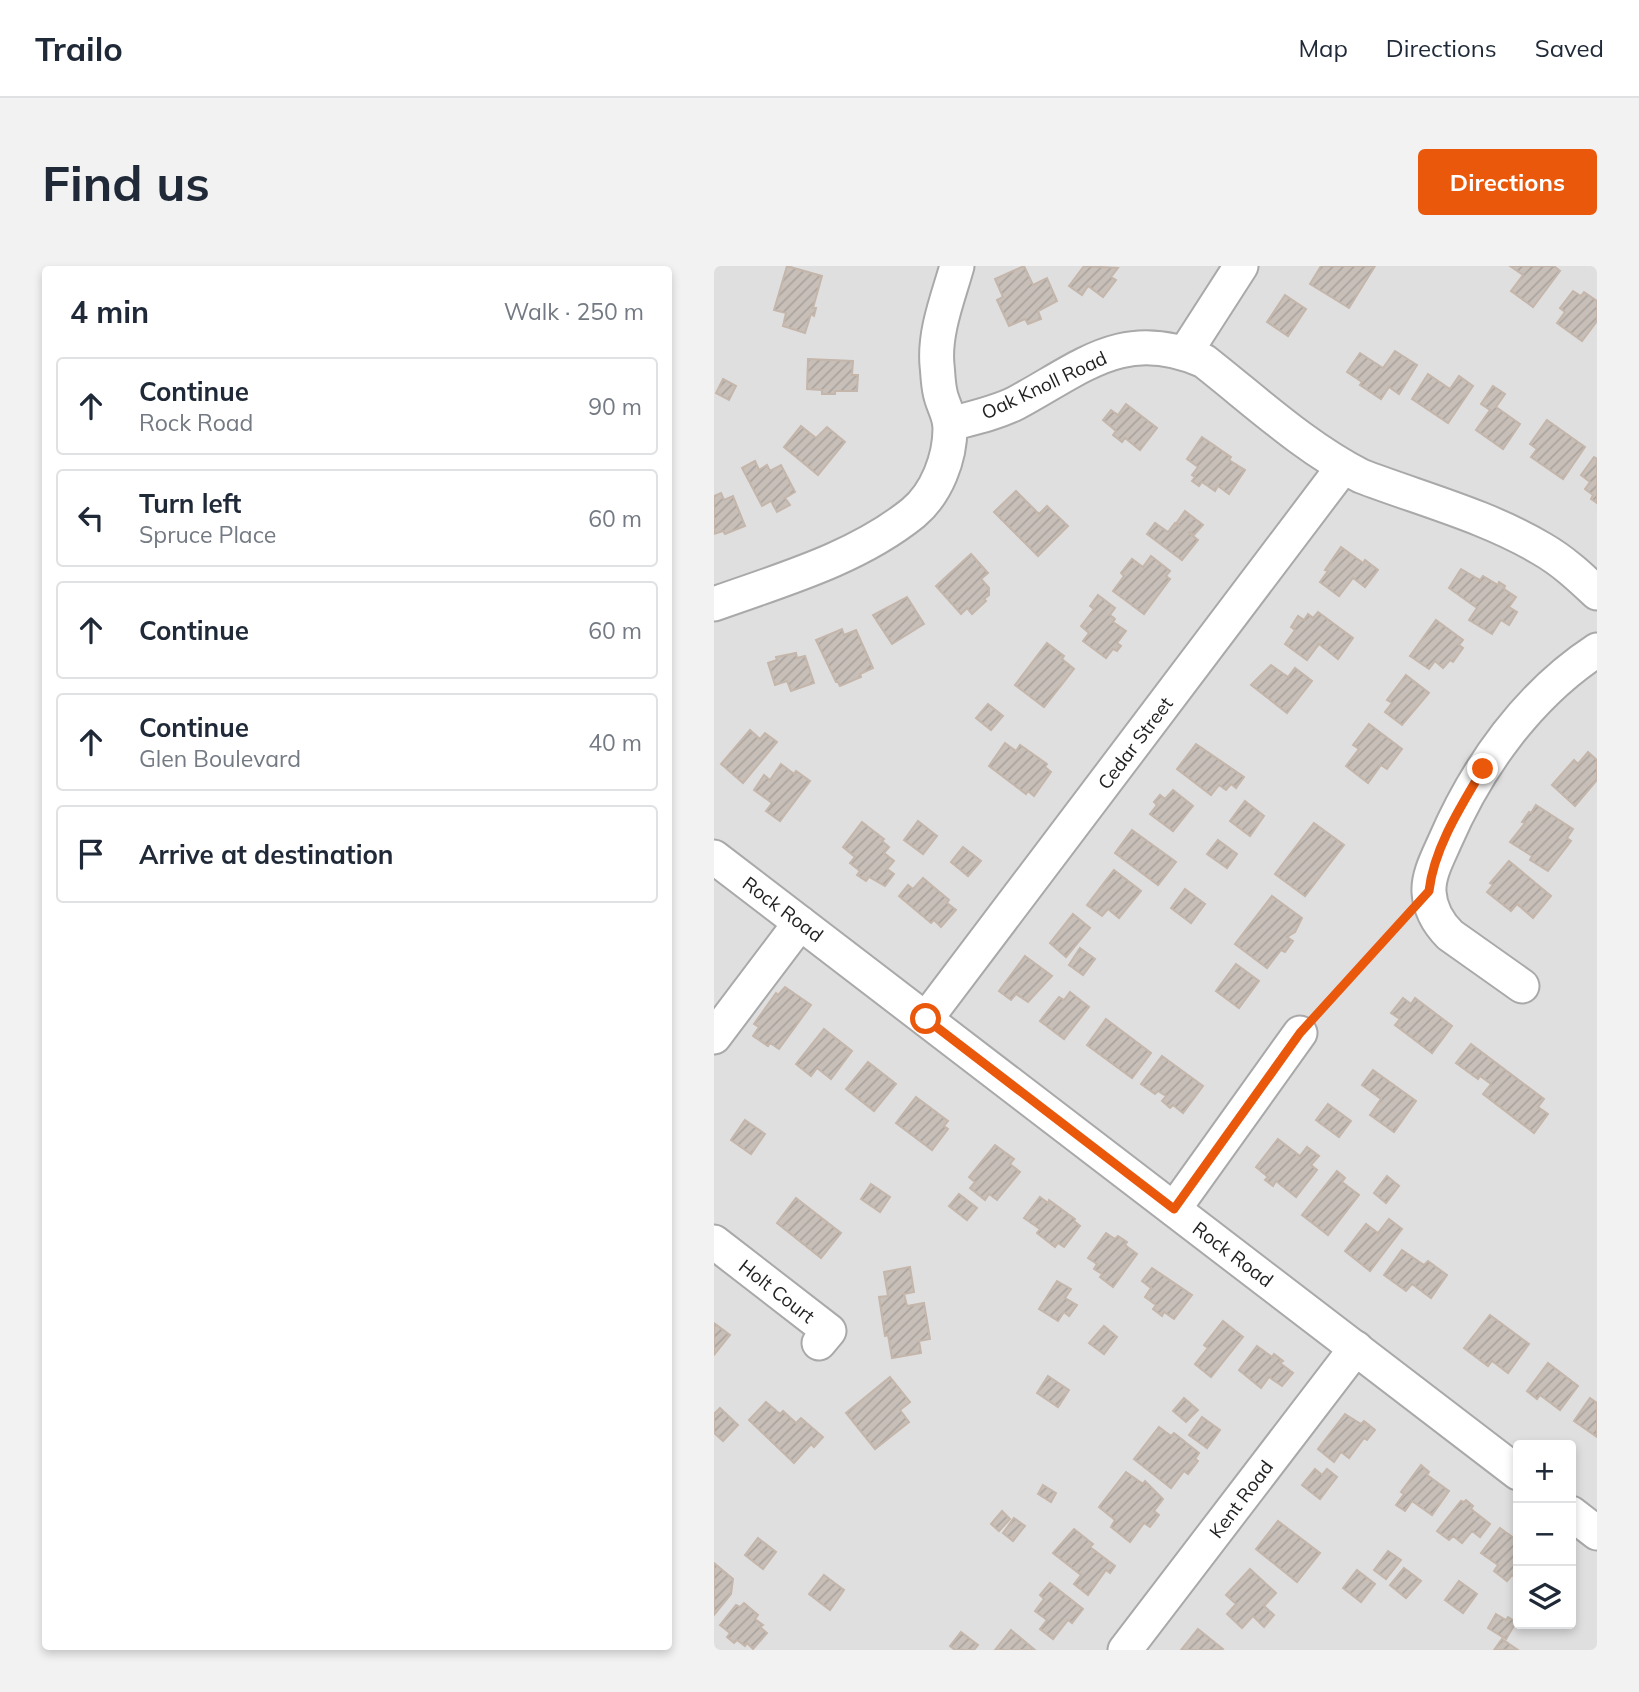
<!DOCTYPE html>
<meta charset="utf-8">
<style>
:root{--surface:#fff;--page:#f2f2f3;--text:#1f2937;--muted:#747a83;--line:#e0e1e3;--accent:#ea580c}
body{margin:0;font-family:Mulish,sans-serif;background:var(--page);color:var(--text)}
.controls{position:absolute;right:21px;bottom:21px;display:grid;overflow:hidden;border-radius:7px;box-shadow:0 4px 10px #0003}
.controls button{width:63px;height:63px;display:grid;place-items:center;padding:0;border:0;border-bottom:2px solid var(--line);background:var(--surface);color:var(--text);font:35px sans-serif}
.stop{position:absolute;width:21px;height:21px;margin:-16px;border:5px solid #ea580c;border-radius:50%;background:#fff}
.stop.end{background:#ea580c;border-color:#fff;box-shadow:0 2px 7px #0008}
.list{margin:0;padding:0;list-style:none}
h2{display:flex;justify-content:space-between;align-items:center;height:91px;margin:0;padding:0 28px;font-size:30px}
h2 small{font-size:23px;font-weight:400;color:var(--muted)}
.list li{display:grid;grid-template-columns:46px 1fr auto;gap:21px;align-items:center;box-sizing:border-box;height:98px;margin:0 14px 14px;padding:0 14px;border:2px solid var(--line);border-radius:7px}
.list b{display:block;font-size:26px;white-space:nowrap}
.list p{margin:0;font-size:23px;white-space:nowrap;color:var(--muted)}
.list em{font-size:23px;font-style:normal;color:var(--muted)}
.icon{flex:none;width:38px;height:38px;fill:none;stroke:currentColor;stroke-width:2;stroke-linecap:round;stroke-linejoin:round}
.map{position:relative;flex:none;width:883px;height:1384px;overflow:hidden;border-radius:7px}
header{display:flex;align-items:center;gap:42px;box-sizing:border-box;height:98px;padding:0 35px;background:var(--surface);border-bottom:2px solid var(--line)}
header strong{font-size:33px}
nav{display:flex;gap:38px;margin-inline-start:auto;font-size:24px}
.intro{display:flex;align-items:center;justify-content:space-between;box-sizing:border-box;height:168px;padding:0 42px}
h1{margin:0;font-size:49px}
.button{padding:18px 32px;border-radius:7px;background:var(--accent);color:#fff;font-size:24px;font-weight:700}
main{display:flex;gap:42px;padding:0 42px}
aside{flex:1;background:var(--surface);border-radius:7px;box-shadow:0 4px 10px #0003}
.map>svg:first-child{display:block}
.residential{fill:#e0dfdf;fill-rule:evenodd}
.building{fill:url(#building-hatch);stroke:#c4b6ab;stroke-width:2}
.lines{fill:none;stroke-linecap:round;stroke-linejoin:round}
.minor-casing{stroke:#a9a9a9;stroke-width:37}
.path{stroke:#fa8072;stroke-width:4.5;stroke-dasharray:3.5 3.5;stroke-linecap:butt}
.minor{stroke:#fff;stroke-width:33}
.route{stroke:#ea580c;stroke-width:9}
.labels{text-anchor:middle;stroke-width:6;stroke-linejoin:round;paint-order:stroke}
.street-label{font-size:19px;fill:#222;stroke:#fff}
</style>
<header>
<strong>Trailo</strong>
<nav><a>Map</a><a>Directions</a><a>Saved</a></nav>
</header>
<div class="intro"><h1>Find us</h1><a class="button">Directions</a></div>
<main>
<aside>
<h2>4 min<small>Walk · 250 m</small></h2>
<ul class="list">
<li><svg class="icon" aria-label="ahead" viewBox="0 0 24 24"><path d="M12 20V5M6 11l6-6 6 6"/></svg><div><b>Continue</b><p>Rock Road</p></div><em>90 m</em></li>
<li><svg class="icon" aria-label="left" viewBox="0 0 24 24"><path d="M17 20v-9H6M10 6l-5 5 5 5"/></svg><div><b>Turn left</b><p>Spruce Place</p></div><em>60 m</em></li>
<li><svg class="icon" aria-label="ahead" viewBox="0 0 24 24"><path d="M12 20V5M6 11l6-6 6 6"/></svg><div><b>Continue</b></div><em>60 m</em></li>
<li><svg class="icon" aria-label="ahead" viewBox="0 0 24 24"><path d="M12 20V5M6 11l6-6 6 6"/></svg><div><b>Continue</b><p>Glen Boulevard</p></div><em>40 m</em></li>
<li><svg class="icon" aria-label="arrive" viewBox="0 0 24 24"><path d="M6 21V4h12l-3 4 3 4H6"/></svg><div><b>Arrive at destination</b></div></li>
</ul>
</aside>
<div class="map">
<svg width="883" height="1384" viewBox="0 0 883 1384">
<defs>
<pattern id="building-hatch" width="6" height="6" patternUnits="userSpaceOnUse" patternTransform="scale(1.75)"><rect width="6" height="6" fill="#c7bfb8"/><path d="M-1 1l2-2M0 6l6-6M5 7l2-2" fill="none" stroke="#aba49e"/></pattern>
</defs>
<rect width="100%" height="100%" fill="#f2efe9"/>
<path class="residential" d="M0 0H883V1384H0ZM804 1179H857V1358H804Z"/>
<g class="building">
<polygon points="73,0 108,10 99,42 102,42 100,50 97,48 91,67 69,60 72,47 60,44"/>
<polygon points="310,0 319,19 333,12 343,35 324,45 327,53 314,58 311,53 295,60 283,34 289,31 281,13"/>
<polygon points="370,0 404,2 397,11 402,14 389,31 374,20 368,29 355,20"/>
<polygon points="607,0 661,0 635,42 596,18"/>
<polygon points="796,0 840,0 846,5 819,41 797,25 809,9"/>
<polygon points="859,25 867,30 870,26 883,35 883,55 868,75 843,57 851,46 846,42"/>
<polygon points="571,29 592,43 574,70 553,56"/>
<polygon points="681,85 703,99 685,128 675,121 667,133 646,119 648,116 633,106 646,87 669,102"/>
<polygon points="94,93 139,95 138,109 144,109 143,125 121,125 121,128 108,128 108,124 93,123"/>
<polygon points="714,108 736,123 745,110 759,120 734,157 698,133"/>
<polygon points="9,113 22,120 15,134 2,127"/>
<polygon points="779,120 791,128 782,141 806,158 789,183 762,164 776,144 767,138"/>
<polygon points="412,138 443,162 426,184 411,172 408,176 399,169 402,165 389,154 397,144 404,149"/>
<polygon points="833,154 871,181 849,213 817,191 823,183 816,178"/>
<polygon points="87,160 102,172 113,161 131,176 104,209 70,181"/>
<polygon points="488,171 517,191 515,194 531,204 515,228 504,220 501,225 488,216 485,220 478,215 481,211 478,209 484,201 473,193"/>
<polygon points="880,191 883,193 883,237 877,233 879,229 871,223 876,216 867,209"/>
<polygon points="41,195 45,204 53,199 56,205 67,199 81,226 71,232 76,239 63,246 57,235 48,240 28,202"/>
<polygon points="302,225 325,248 333,240 354,260 324,290 280,246"/>
<polygon points="7,227 10,234 19,230 31,260 11,268 9,265 0,268 0,230"/>
<polygon points="471,245 489,259 480,269 476,266 475,267 484,274 468,294 433,268 441,257 454,266 461,257 465,260 463,256"/>
<polygon points="627,281 649,297 651,294 664,304 651,321 639,312 625,330 606,316 614,305 611,304"/>
<polygon points="257,288 274,307 267,313 275,322 275,329 270,333 272,335 258,348 253,342 247,348 222,320"/>
<polygon points="437,290 456,305 452,310 456,313 430,348 399,325 410,310 407,307 418,293 429,301"/>
<polygon points="747,303 766,314 769,310 784,319 785,316 791,320 790,323 802,331 795,341 803,346 795,359 787,354 778,368 755,354 763,342 735,322"/>
<polygon points="384,329 401,342 396,349 401,353 399,356 412,365 403,377 407,380 403,385 399,383 392,392 369,375 375,367 367,360 380,343 376,340"/>
<polygon points="193,331 210,358 178,378 159,349"/>
<polygon points="604,346 639,372 624,393 605,378 593,394 571,378 581,364 577,361 584,350 590,354 594,348 599,352"/>
<polygon points="722,354 749,374 745,379 749,382 739,396 736,394 729,402 721,395 715,403 696,390"/>
<polygon points="128,363 130,369 142,364 159,402 146,408 147,411 126,420 124,416 122,416 102,374"/>
<polygon points="333,377 350,390 348,393 360,403 330,441 301,419"/>
<polygon points="82,387 83,392 91,390 100,417 77,425 73,415 61,419 54,397 63,394 62,391"/>
<polygon points="557,399 574,411 581,402 598,415 573,447 537,419"/>
<polygon points="692,409 715,427 688,459 671,446 678,437 673,434"/>
<polygon points="274,438 289,450 277,464 262,452"/>
<polygon points="655,458 688,483 673,503 667,499 654,517 632,500 645,483 639,479"/>
<polygon points="36,464 46,473 51,467 63,476 29,517 7,498"/>
<polygon points="291,477 302,485 306,479 333,498 331,501 337,506 320,530 314,525 312,528 275,500"/>
<polygon points="482,478 530,511 522,522 517,518 512,524 505,519 497,529 463,503"/>
<polygon points="874,486 883,494 883,514 861,540 838,519 860,494 864,498"/>
<polygon points="67,498 80,508 82,505 96,515 66,555 52,545 58,537 40,524 50,509 56,514"/>
<polygon points="459,524 479,540 459,565 436,548 443,539 440,536 446,529 451,533"/>
<polygon points="531,535 550,550 536,570 516,555"/>
<polygon points="822,539 859,563 853,572 857,575 834,605 816,594 818,590 796,576 811,557 808,556 815,546 817,547"/>
<polygon points="204,555 223,570 209,588 190,574"/>
<polygon points="148,556 170,573 168,575 175,581 170,587 180,595 173,603 180,608 171,620 155,611 152,615 143,609 146,605 136,597 141,591 129,581"/>
<polygon points="600,557 630,579 591,630 561,608"/>
<polygon points="418,564 462,596 444,619 401,587"/>
<polygon points="504,574 523,588 513,602 493,588"/>
<polygon points="249,581 267,595 254,610 237,596"/>
<polygon points="795,595 837,630 819,652 803,638 797,645 773,626 779,619 776,617"/>
<polygon points="400,604 427,625 405,652 394,643 388,650 373,639"/>
<polygon points="209,612 235,634 233,637 242,644 227,661 220,654 217,657 185,630 194,619 199,623"/>
<polygon points="471,623 491,638 477,657 457,642"/>
<polygon points="558,630 588,652 581,666 573,671 579,675 571,686 567,684 553,702 521,678"/>
<polygon points="359,648 376,662 352,691 336,677"/>
<polygon points="366,682 381,693 369,709 355,699"/>
<polygon points="311,690 338,710 314,736 302,728 297,734 285,725"/>
<polygon points="522,698 545,715 525,742 502,725"/>
<polygon points="71,721 97,739 65,783 56,777 54,780 39,770 45,761 40,758 62,727 64,729"/>
<polygon points="356,726 375,741 350,773 326,755 345,731 350,734"/>
<polygon points="689,732 697,738 701,732 738,760 718,787 681,759 686,753 677,747"/>
<polygon points="392,753 437,787 418,812 373,779"/>
<polygon points="110,763 138,785 117,813 103,802 97,810 82,798"/>
<polygon points="757,778 830,833 824,841 834,848 820,867 769,828 777,818 766,810 764,813 742,797"/>
<polygon points="448,790 489,820 469,847 459,839 456,842 448,835 452,830 444,825 441,828 427,818"/>
<polygon points="154,796 182,818 160,845 132,823"/>
<polygon points="659,804 702,835 680,866 656,849 667,833 648,819"/>
<polygon points="202,831 234,855 230,860 234,863 218,884 182,857"/>
<polygon points="614,838 637,855 625,871 602,854"/>
<polygon points="31,854 51,868 37,888 17,874"/>
<polygon points="564,873 586,890 593,881 605,890 597,899 603,904 582,931 562,915 559,920 551,914 554,911 542,901"/>
<polygon points="281,879 300,893 296,898 306,906 283,934 275,928 271,934 256,922 261,916 255,911"/>
<polygon points="623,905 631,912 628,916 645,929 614,969 588,949"/>
<polygon points="673,910 685,920 672,937 660,927"/>
<polygon points="157,918 176,931 166,946 147,933"/>
<polygon points="245,928 263,942 253,954 235,940"/>
<polygon points="326,931 334,937 335,934 361,953 360,955 366,960 350,981 344,977 341,981 323,967 326,963 310,952"/>
<polygon points="82,932 127,967 107,992 63,957"/>
<polygon points="675,953 688,963 656,1005 631,985 652,958 664,967"/>
<polygon points="392,967 401,973 404,970 413,976 411,979 423,988 399,1021 386,1011 388,1008 380,1003 383,998 374,992"/>
<polygon points="688,984 710,999 714,995 733,1009 717,1032 698,1018 692,1025 670,1009"/>
<polygon points="196,1001 200,1026 190,1028 193,1040 210,1037 216,1073 205,1075 207,1087 178,1092 174,1069 171,1070 165,1031 174,1030 170,1006"/>
<polygon points="438,1002 478,1029 460,1053 450,1046 448,1050 439,1043 442,1039 431,1031 437,1022 428,1015"/>
<polygon points="343,1015 357,1023 351,1032 363,1039 355,1050 350,1046 344,1055 325,1043"/>
<polygon points="776,1049 815,1078 794,1107 778,1095 774,1100 750,1082"/>
<polygon points="509,1055 529,1071 497,1111 481,1098 494,1082 490,1079"/>
<polygon points="0,1057 16,1069 0,1089"/>
<polygon points="390,1060 403,1071 390,1088 375,1077"/>
<polygon points="543,1080 558,1091 560,1088 569,1095 566,1097 579,1107 568,1120 555,1111 547,1122 525,1104"/>
<polygon points="834,1097 864,1120 846,1144 826,1129 823,1133 813,1125"/>
<polygon points="334,1110 355,1124 344,1141 323,1127"/>
<polygon points="176,1111 196,1136 186,1144 195,1156 161,1183 132,1147"/>
<polygon points="470,1132 484,1144 472,1156 459,1145"/>
<polygon points="876,1132 883,1137 883,1171 860,1155"/>
<polygon points="52,1136 66,1148 69,1145 82,1157 87,1152 109,1171 100,1181 97,1178 80,1197 35,1154"/>
<polygon points="6,1142 24,1159 9,1175 0,1167 0,1148"/>
<polygon points="631,1148 647,1158 650,1155 661,1164 653,1174 650,1172 635,1192 627,1186 620,1196 604,1183"/>
<polygon points="488,1151 506,1164 493,1182 475,1169"/>
<polygon points="445,1161 457,1170 460,1167 485,1187 481,1193 484,1195 474,1208 470,1205 457,1222 420,1193"/>
<polygon points="707,1199 715,1206 713,1209 735,1225 718,1249 698,1235 691,1245 682,1239 690,1228 687,1226"/>
<polygon points="601,1203 608,1209 613,1203 623,1211 606,1233 588,1219"/>
<polygon points="412,1206 429,1218 431,1215 449,1233 440,1245 445,1249 436,1261 430,1257 416,1276 397,1261 401,1254 385,1241"/>
<polygon points="329,1219 342,1227 337,1236 324,1228"/>
<polygon points="752,1234 759,1240 757,1243 776,1258 766,1271 758,1265 748,1277 739,1270 735,1274 723,1265 747,1235 750,1236"/>
<polygon points="288,1245 296,1253 285,1265 277,1258"/>
<polygon points="300,1252 311,1260 299,1275 289,1267"/>
<polygon points="564,1255 606,1287 583,1316 542,1283"/>
<polygon points="786,1262 804,1275 804,1309 802,1312 798,1309 793,1315 780,1305 784,1299 767,1287"/>
<polygon points="360,1263 379,1278 376,1281 401,1300 396,1307 392,1304 374,1329 360,1318 367,1309 339,1287"/>
<polygon points="44,1272 62,1286 49,1303 31,1289"/>
<polygon points="674,1285 687,1294 672,1313 660,1304"/>
<polygon points="0,1297 19,1313 17,1328 0,1349"/>
<polygon points="690,1302 707,1315 692,1332 676,1319"/>
<polygon points="536,1303 562,1327 550,1340 560,1349 550,1361 539,1350 528,1362 513,1348 522,1338 512,1329"/>
<polygon points="643,1304 661,1318 647,1336 629,1322"/>
<polygon points="110,1309 130,1324 116,1344 95,1328"/>
<polygon points="745,1315 763,1328 749,1347 731,1334"/>
<polygon points="336,1317 369,1343 358,1357 354,1354 339,1373 326,1363 333,1354 321,1345 330,1333 326,1329"/>
<polygon points="30,1337 44,1349 41,1353 49,1359 46,1361 53,1367 39,1383 33,1377 31,1380 23,1374 20,1377 13,1371 16,1367 6,1359 22,1339 26,1341"/>
<polygon points="782,1348 792,1354 794,1351 802,1356 792,1373 774,1362"/>
<polygon points="484,1363 509,1383 508,1384 467,1384"/>
<polygon points="297,1364 321,1384 281,1384"/>
<polygon points="247,1366 264,1379 260,1384 241,1384 236,1380"/>
<polygon points="788,1373 804,1384 780,1384"/>
</g>
<g class="lines">
<defs>
<g id="minor">
<polyline points="471,87 527,0"/>
<path d="M236 158C259 152 282 147 302 137 369 101 410 60 490 95 541 135 590 181 647 210 707 233 773 250 828 283 849 295 866 311 883 327"/>
<path d="M0 338C67 314 142 293 199 247 223 227 236 192 236 162 236 149 228 138 226 126 224 117 224 108 223 99 220 66 234 32 243 0"/>
<polyline points="0,591 804,1207"/>
<path d="M808 720 736 669C725 658 716 643 715 626 714 609 724 591 731 575 763 501 814 429 883 384"/>
<polyline points="212,753 629,201"/>
<polyline points="0,771 86,657"/>
<polyline points="460,943 586,767"/>
<polyline points="0,976 115,1065 105,1077"/>
<polyline points="857,1247 883,1267"/>
<polyline points="411,1384 642,1082"/>
</g>
</defs>
<use href="#minor" class="minor-casing"/>
<polyline class="path" points="602,749 693,649"/>
<use href="#minor" class="minor"/>
</g>
<g class="lines">
<path class="route" d="M212 753 460 943 586 767 715 625C720 582 747 540 769 503"/>
</g>
<g class="labels">
<g class="street-label">
<text transform="translate(330 119) rotate(-25)" y="7">Oak Knoll Road</text>
<text transform="translate(421 477) rotate(-53)" y="7">Cedar Street</text>
<text transform="translate(69 643) rotate(37)" y="7">Rock Road</text>
<text transform="translate(519 988) rotate(37)" y="7">Rock Road</text>
<text transform="translate(63 1025) rotate(38)" y="7">Holt Court</text>
<text transform="translate(527 1233) rotate(-53)" y="7">Kent Road</text>
</g>
</g>
</svg>
<div class="controls">
<button>+</button>
<button>−</button>
<button><svg class="icon" aria-label="layers" viewBox="0 0 24 24"><path d="M12 4l9 5-9 5-9-5zM3 14l9 5 9-5"/></svg></button>
</div>
<div class="stop" style="left:212px;top:753px"></div>
<div class="stop end" style="left:769px;top:503px"></div>
</div>
</main>
